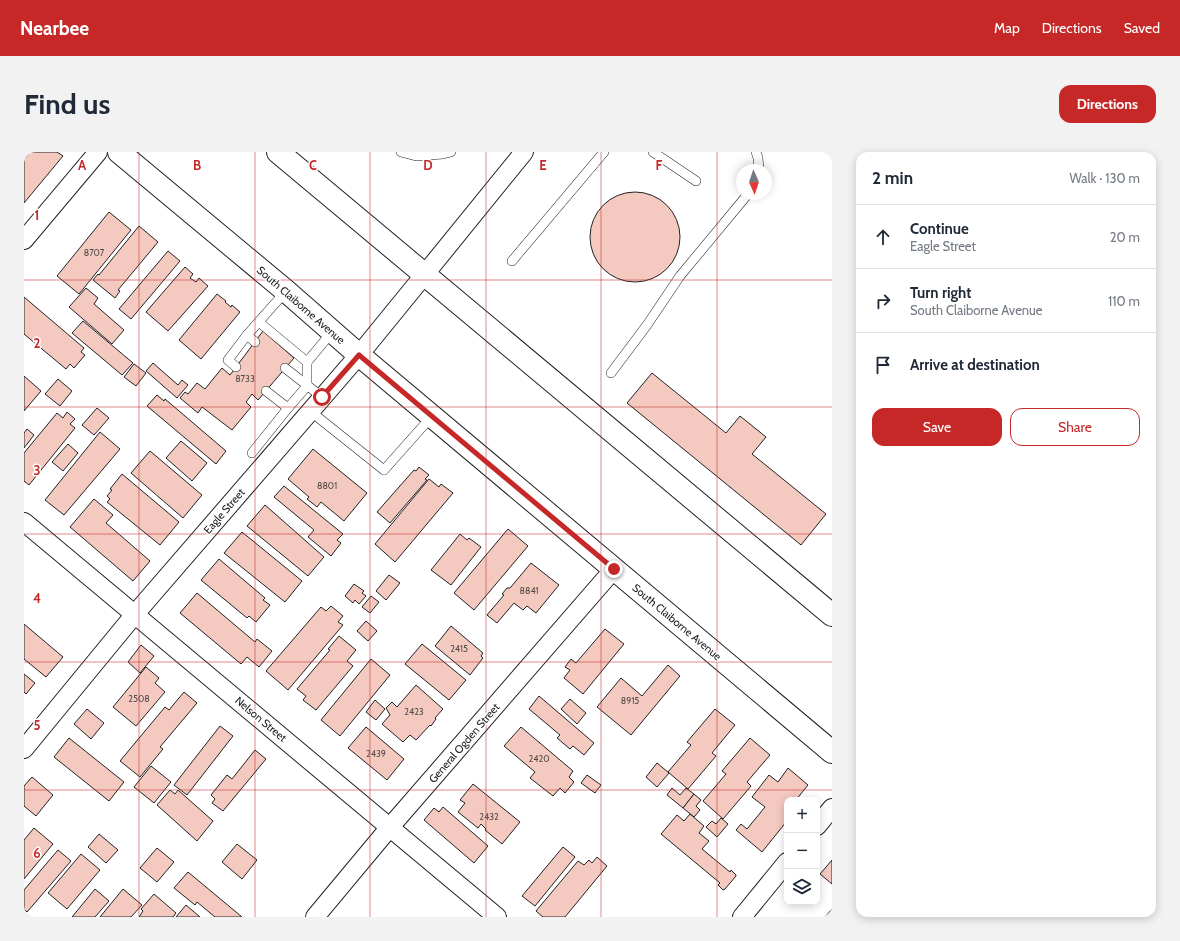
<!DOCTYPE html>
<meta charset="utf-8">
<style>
:root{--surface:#fff;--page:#f2f2f3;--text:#1f2937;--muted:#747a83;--line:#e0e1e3;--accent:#c62828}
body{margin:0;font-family:Cabin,sans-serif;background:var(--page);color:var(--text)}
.controls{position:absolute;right:12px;bottom:12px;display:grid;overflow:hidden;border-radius:8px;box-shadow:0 2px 10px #0003}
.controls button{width:36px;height:36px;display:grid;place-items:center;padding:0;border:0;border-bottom:1px solid var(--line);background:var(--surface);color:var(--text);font:20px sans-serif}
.compass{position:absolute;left:712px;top:12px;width:36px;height:36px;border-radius:50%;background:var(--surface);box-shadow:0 2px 10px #0003;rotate:177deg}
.stop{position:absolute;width:12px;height:12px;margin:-9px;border:3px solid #c62828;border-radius:50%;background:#fff}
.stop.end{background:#c62828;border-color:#fff;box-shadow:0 1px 4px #0008}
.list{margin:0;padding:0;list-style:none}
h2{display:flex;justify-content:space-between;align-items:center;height:52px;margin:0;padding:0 16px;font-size:17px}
h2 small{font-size:13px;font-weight:400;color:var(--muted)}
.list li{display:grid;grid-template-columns:26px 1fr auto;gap:12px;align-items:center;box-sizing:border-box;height:64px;padding:0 16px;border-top:1px solid var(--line)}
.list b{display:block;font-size:15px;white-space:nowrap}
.list p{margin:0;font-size:13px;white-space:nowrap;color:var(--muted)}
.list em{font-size:13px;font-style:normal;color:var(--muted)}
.actions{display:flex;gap:8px;padding:12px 16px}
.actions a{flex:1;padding:9px 0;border:1px solid var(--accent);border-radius:12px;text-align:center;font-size:14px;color:var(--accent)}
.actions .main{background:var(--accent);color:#fff}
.icon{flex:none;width:22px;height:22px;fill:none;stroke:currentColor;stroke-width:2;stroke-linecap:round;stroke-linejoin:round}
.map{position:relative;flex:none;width:808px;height:765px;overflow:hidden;border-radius:12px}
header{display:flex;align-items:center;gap:24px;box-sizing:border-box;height:56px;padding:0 20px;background:var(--accent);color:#fff}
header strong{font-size:19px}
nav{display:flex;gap:22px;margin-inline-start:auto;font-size:14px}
.intro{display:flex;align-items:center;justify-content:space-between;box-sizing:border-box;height:96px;padding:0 24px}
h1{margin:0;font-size:28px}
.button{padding:10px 18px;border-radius:12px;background:var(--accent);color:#fff;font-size:14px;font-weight:700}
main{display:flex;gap:24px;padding:0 24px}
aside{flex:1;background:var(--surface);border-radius:12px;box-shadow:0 2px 10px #0003}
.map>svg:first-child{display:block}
.building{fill:#f3c9c0;stroke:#222}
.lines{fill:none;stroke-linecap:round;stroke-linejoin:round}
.service-casing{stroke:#222;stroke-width:10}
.minor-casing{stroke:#222;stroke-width:20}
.primary-casing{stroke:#222;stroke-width:24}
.service{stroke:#fff;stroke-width:9}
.minor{stroke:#fff;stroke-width:18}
.primary{stroke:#fff;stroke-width:22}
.route{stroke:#c62828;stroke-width:5}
.grid{fill:none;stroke:#c62828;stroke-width:1;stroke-opacity:0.55}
.labels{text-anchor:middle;stroke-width:3;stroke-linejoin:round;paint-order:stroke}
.number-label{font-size:9px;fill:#564c4a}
.street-label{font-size:11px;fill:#222;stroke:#fff}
.grid-label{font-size:13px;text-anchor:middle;font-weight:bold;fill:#c62828;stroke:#fff;stroke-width:3;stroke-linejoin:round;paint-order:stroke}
</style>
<header>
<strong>Nearbee</strong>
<nav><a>Map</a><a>Directions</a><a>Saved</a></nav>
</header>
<div class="intro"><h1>Find us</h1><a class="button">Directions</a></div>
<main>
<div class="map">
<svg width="808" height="765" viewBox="0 0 808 765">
<rect width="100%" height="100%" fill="#fff"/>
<g class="building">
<polygon points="6,0 33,0 39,4 0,51 0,7"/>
<circle cx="611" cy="85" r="45"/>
<polygon points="85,60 107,78 55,142 33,124"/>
<polygon points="115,74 134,90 94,138 96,139 91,146 69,128 74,122 75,123"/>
<polygon points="144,99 156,109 107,167 95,157"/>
<polygon points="161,115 169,122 166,126 172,130 175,126 184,134 144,179 122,160"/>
<polygon points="62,136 74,146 70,152 100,178 88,192 45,155"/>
<polygon points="193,142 202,149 201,150 207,155 208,153 216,160 177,207 155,188"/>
<polygon points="0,145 60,196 57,200 61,203 50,216 46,212 42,217 0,182"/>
<polygon points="59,169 109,211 98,223 48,181"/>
<polygon points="239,179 270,206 234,248 228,242 222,250 227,255 208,278 178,255 174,261 156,246 161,240 164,242 173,231 181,237 198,216 206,223"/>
<polygon points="129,211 154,233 158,228 164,233 153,246 122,219"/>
<polygon points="110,212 122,221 112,234 100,225"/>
<polygon points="628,221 702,281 716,264 742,285 728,302 802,362 777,393 603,251"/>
<polygon points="0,224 17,239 0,259"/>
<polygon points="34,227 48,239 36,254 21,242"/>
<polygon points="133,243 140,249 141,247 202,299 192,312 123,254"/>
<polygon points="73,256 85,266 70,283 58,273"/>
<polygon points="43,260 51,267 46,272 51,276 5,333 0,329 0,301 33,261 39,266"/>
<polygon points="3,277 10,283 0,296 0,281"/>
<polygon points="76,280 96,297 40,363 21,348"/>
<polygon points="157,289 183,311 168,329 142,306"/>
<polygon points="44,292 54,301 39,319 28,310"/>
<polygon points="289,297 343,341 320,369 297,350 293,355 283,347 285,345 264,327"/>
<polygon points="126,299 178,343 159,366 107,321"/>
<polygon points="395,315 405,323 401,327 403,328 366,371 353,360 390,318 392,319"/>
<polygon points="98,322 155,370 136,393 83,350 86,347 83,344 88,338 86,337"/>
<polygon points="405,327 415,335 417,332 429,341 371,410 351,392"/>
<polygon points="260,334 319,382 313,388 317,391 307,404 284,385 290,378 250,345"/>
<polygon points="70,347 89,363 82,371 126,409 109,429 46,375"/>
<polygon points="241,353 300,405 284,424 223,374"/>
<polygon points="484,377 504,394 450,458 430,441"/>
<polygon points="218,380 278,429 261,450 200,401"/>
<polygon points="436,382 443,388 445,386 457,395 427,433 407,418"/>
<polygon points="195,407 241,446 239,448 246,453 232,470 225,464 223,466 177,428"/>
<polygon points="507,411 535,433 512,461 503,454 499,458 490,451 473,471 463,463 480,443 478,442 483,436 486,436"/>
<polygon points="365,423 376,431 362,448 352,439"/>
<polygon points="330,432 340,439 338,441 342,444 335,452 331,448 329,451 321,444"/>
<polygon points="173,441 231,490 233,487 248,499 235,515 223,505 217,512 156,461"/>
<polygon points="347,444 355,450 346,461 338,455"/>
<polygon points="307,454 319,464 314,470 319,473 264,538 242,519 297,455 302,459"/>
<polygon points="342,469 353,479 344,489 333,479"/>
<polygon points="0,472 39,505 22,525 0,507"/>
<polygon points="427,474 459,501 457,504 459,506 446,523 411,494"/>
<polygon points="581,477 600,492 559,542 540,526 546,518 541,515 547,507 552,511"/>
<polygon points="315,484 332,498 323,509 329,514 292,558 279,548 282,544 273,537 306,498 304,497"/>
<polygon points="398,492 442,528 425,548 381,512"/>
<polygon points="117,493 130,504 116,521 104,510"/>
<polygon points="347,507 366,523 316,584 297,568"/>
<polygon points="644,513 656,524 607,583 573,555 597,526 618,544"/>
<polygon points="122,515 135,526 131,531 141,540 112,574 89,555"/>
<polygon points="0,522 11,531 2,542 0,540"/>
<polygon points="392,533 419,557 411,566 412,567 407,574 406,573 392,588 386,583 379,590 358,572 366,563 362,556 368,550 373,555"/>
<polygon points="160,540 173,551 136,595 139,597 116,625 96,609 141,555 145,558"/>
<polygon points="515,544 570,591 560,603 549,594 546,597 533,586 536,583 505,557"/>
<polygon points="546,547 562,561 553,572 537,557"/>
<polygon points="351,548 361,557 352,568 342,560"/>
<polygon points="63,557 80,571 67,587 50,572"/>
<polygon points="691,557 711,573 688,601 692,604 664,637 644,620 667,593 663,590"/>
<polygon points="196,574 209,584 163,643 150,633"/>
<polygon points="342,575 380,607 363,628 324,596"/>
<polygon points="497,575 549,619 545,625 550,630 541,641 536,636 529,644 506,626 511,620 480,594"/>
<polygon points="45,586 100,630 85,649 30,605"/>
<polygon points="726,586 746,603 723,630 727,634 699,667 679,649 702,622 698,619"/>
<polygon points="231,598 242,607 199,659 188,651 191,647 187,643 203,623 208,627"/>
<polygon points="633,611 645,621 633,635 622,625"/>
<polygon points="127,614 147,630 130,651 110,635"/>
<polygon points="764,616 784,633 772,648 763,648 763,659 760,662 763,664 763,669 738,700 712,678 717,672 723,677 741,655 728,645 745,623 754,630"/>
<polygon points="563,623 577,633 571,641 557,631"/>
<polygon points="8,625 29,643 12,664 0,654 0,634"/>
<polygon points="449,632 496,670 478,692 461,678 462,677 457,672 454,676 434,660 441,651 436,648"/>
<polygon points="648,636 656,643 662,636 670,642 659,656 643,643"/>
<polygon points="146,638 151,642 154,638 189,669 173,689 133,653"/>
<polygon points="670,642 677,648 672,654 676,658 670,665 659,656"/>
<polygon points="419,655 464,694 450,711 400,668 410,656 415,660"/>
<polygon points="666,662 680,674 675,681 685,689 678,697 706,720 707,718 712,723 712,724 701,737 699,738 694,733 696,731 637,682 653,663 660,669"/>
<polygon points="697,666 704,672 693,685 682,675 688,669 692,672"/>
<polygon points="10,676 29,692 0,727 0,688"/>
<polygon points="75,682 94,698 82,711 64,695"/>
<polygon points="213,692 233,708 218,727 198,710"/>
<polygon points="539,695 551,705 511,754 498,744"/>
<polygon points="133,696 150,710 133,730 116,716"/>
<polygon points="34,698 47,709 3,760 0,757 0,738"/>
<polygon points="57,702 76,718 43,757 24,741"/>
<polygon points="573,705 583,714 541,765 519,765 512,759 554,709 560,713 565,708 568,711"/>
<polygon points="808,708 808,732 796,722"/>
<polygon points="164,720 218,765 191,765 173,750 171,753 150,736"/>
<polygon points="71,737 85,749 71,765 48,765"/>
<polygon points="99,737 118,753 107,765 76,765"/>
<polygon points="130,742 152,761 149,765 115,765 119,759 117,757"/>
<polygon points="162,753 176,765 152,765"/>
<polygon points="808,757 808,765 801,765"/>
</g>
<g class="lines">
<defs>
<g id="service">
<polyline points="377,0 392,4 419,2 427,0"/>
<polyline points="629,0 672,29"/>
<polyline points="732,0 734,6 735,18"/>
<polyline points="488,109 580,0"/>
<polyline points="235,170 283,210 283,234 264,256"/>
<polyline points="231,190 223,183 262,139"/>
<polyline points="283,210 308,180"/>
<polyline points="212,215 204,208 223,183"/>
<polyline points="261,216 298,245"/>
<polyline points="587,221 623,173 656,124 724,42"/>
<polyline points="286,259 360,318 408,264"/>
<polyline points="228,301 264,256 242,239"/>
</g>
<g id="minor">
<polyline points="0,88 74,0"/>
<polyline points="0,370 473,765"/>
<polyline points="0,597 111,462 335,203 401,122 500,0"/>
<polyline points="793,674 808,656"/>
<polyline points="291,765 366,675 590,417"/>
<polyline points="718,765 763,710"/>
</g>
<g id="primary">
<polyline points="95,0 262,139 335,203 808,600"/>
<polyline points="254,0 808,463"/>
</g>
</defs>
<use href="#service" class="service-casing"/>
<use href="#minor" class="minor-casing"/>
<use href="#primary" class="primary-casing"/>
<use href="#service" class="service"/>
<use href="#minor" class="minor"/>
<use href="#primary" class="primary"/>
</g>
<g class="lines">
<polyline class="route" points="298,245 335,203 590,417"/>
</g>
<path class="grid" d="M115 0V765M231 0V765M346 0V765M462 0V765M577 0V765M693 0V765M0 128H808M0 255H808M0 382H808M0 510H808M0 638H808"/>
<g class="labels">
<g class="number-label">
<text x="70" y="104">8707</text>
<text x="221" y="230">8733</text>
<text x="303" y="337">8801</text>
<text x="505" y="442">8841</text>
<text x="435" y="500">2415</text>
<text x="115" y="550">2508</text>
<text x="606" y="552">8915</text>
<text x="390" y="563">2423</text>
<text x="352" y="605">2439</text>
<text x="515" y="610">2420</text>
<text x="465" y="668">2432</text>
</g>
<g class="street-label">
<text transform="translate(277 153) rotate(41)" y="4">South Claiborne Avenue</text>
<text transform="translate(200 359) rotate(-49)" y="4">Eagle Street</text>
<text transform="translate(653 470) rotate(40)" y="4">South Claiborne Avenue</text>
<text transform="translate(237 567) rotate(40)" y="4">Nelson Street</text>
<text transform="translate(440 591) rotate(-49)" y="4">General Ogden Street</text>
</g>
</g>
<g class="grid-label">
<text x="58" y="18">A</text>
<text x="173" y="18">B</text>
<text x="289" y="18">C</text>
<text x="404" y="18">D</text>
<text x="519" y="18">E</text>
<text x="635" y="18">F</text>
<text x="13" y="68">1</text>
<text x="13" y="196">2</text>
<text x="13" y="323">3</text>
<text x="13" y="451">4</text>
<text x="13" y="578">5</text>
<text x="13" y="706">6</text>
</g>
</svg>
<div class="controls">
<button>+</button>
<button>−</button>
<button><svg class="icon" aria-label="layers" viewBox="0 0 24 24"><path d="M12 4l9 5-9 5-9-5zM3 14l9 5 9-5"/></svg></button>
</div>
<svg class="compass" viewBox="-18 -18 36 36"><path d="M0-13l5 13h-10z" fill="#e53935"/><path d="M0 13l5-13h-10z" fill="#747a83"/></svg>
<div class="stop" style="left:298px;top:245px"></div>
<div class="stop end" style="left:590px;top:417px"></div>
</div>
<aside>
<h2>2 min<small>Walk · 130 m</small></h2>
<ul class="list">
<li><svg class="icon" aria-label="ahead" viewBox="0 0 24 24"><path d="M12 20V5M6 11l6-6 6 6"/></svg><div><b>Continue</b><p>Eagle Street</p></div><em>20 m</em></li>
<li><svg class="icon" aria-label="right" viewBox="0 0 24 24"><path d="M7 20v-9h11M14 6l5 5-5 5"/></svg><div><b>Turn right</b><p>South Claiborne Avenue</p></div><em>110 m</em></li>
<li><svg class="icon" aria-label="arrive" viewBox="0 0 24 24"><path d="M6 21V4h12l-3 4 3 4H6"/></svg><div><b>Arrive at destination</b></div></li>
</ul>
<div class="actions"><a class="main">Save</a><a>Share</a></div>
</aside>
</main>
